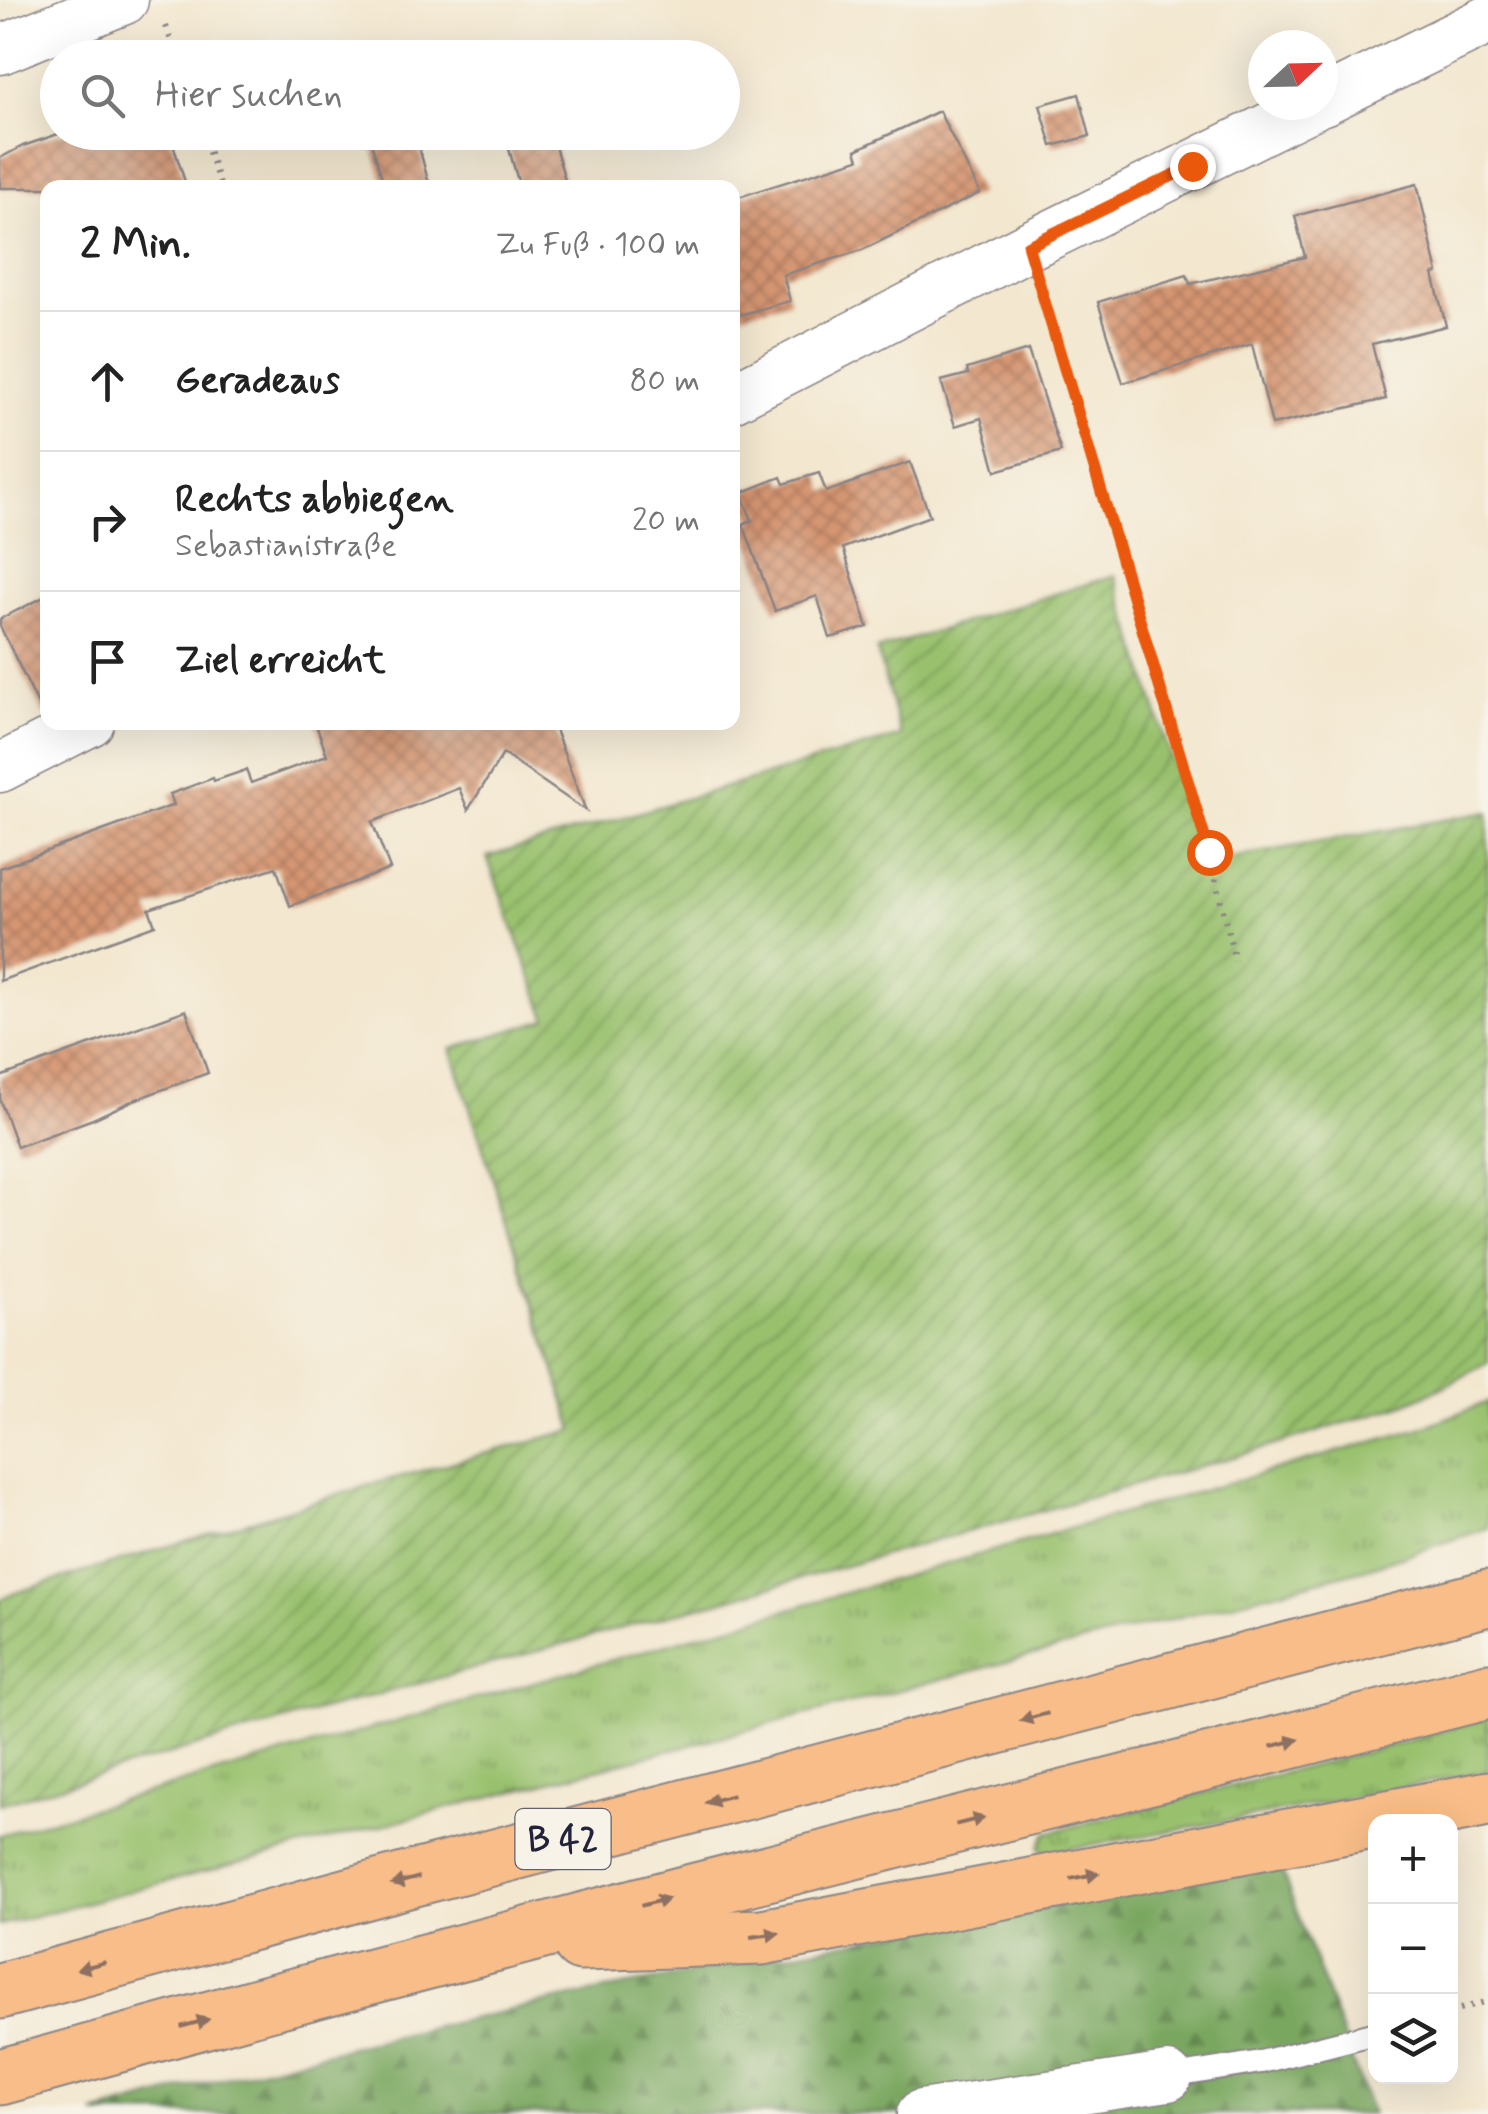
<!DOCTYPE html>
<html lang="de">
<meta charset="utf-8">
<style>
:root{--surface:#fff;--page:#f2f2f2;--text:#222;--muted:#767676;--line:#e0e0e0}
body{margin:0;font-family:Mynerve,sans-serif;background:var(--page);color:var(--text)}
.controls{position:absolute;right:30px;bottom:30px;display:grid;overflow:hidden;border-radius:20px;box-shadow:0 10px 40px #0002}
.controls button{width:90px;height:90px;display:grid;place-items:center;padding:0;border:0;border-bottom:2px solid var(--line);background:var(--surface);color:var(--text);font:50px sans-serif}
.compass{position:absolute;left:1248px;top:30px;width:90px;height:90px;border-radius:50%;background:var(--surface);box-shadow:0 10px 40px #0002;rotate:68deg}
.stop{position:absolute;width:30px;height:30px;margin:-22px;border:8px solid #ea580c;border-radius:50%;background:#fff}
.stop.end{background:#ea580c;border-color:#fff;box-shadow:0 2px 10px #0008}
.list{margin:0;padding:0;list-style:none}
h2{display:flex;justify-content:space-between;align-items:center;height:130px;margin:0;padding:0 40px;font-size:42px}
h2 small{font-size:32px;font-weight:400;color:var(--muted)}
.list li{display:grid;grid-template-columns:65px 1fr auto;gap:30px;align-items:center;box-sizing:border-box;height:140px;padding:0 40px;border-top:2px solid var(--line)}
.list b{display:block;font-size:38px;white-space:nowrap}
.list p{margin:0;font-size:32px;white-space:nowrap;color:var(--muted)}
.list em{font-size:32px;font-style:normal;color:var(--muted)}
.icon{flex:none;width:55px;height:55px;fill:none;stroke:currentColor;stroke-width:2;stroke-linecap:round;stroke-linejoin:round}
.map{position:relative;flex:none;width:1488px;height:2114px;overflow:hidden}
.search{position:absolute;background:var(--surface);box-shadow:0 10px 40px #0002;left:40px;top:40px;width:700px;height:110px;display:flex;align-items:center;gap:25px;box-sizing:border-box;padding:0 35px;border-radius:55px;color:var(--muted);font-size:38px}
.panel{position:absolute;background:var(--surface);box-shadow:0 10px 40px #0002;left:40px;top:180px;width:700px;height:550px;border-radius:20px}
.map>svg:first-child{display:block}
.grass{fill:url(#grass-tufts);stroke:#5e7254;stroke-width:2.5}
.forest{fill:url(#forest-firs);stroke:#4e644e;stroke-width:2.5}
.garden{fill:url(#garden-furrows);stroke:#5e7254;stroke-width:2.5}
.building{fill:url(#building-cross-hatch)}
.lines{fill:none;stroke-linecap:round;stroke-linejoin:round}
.lane-casing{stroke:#8a8485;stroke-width:26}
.street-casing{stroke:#8a8485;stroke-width:51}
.highway-casing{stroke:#8a8485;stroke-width:59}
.path{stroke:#8a8485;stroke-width:6;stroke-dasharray:2.5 8;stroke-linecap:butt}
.lane{stroke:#fff;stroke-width:22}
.street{stroke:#fff;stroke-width:48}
.highway{stroke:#f8bd88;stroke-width:55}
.oneway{fill:#8d7062}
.route{stroke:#ea580c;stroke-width:12}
.labels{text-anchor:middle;stroke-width:8;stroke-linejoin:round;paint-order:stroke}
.shield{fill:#f7f3e8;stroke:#62616f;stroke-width:2.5}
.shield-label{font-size:35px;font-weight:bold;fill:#22223b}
</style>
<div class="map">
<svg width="1488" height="2114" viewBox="0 0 1488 2114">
<defs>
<pattern id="grass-tufts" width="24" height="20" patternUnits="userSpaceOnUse" patternTransform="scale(2.5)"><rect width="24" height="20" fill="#99c16d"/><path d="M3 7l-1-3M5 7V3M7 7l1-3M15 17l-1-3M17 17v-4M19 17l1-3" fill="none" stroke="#7c9c5b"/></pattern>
<pattern id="forest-firs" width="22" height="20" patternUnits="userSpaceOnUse" patternTransform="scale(2.5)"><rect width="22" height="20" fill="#7aa760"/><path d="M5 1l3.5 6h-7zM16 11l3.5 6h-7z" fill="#648850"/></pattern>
<pattern id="garden-furrows" width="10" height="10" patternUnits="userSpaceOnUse" patternTransform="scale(2.5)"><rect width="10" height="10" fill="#99c16d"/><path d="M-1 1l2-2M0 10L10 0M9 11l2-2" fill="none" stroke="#7c9c5b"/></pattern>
<pattern id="building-cross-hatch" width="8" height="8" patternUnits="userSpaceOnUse" patternTransform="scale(2.5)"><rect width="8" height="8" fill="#d69672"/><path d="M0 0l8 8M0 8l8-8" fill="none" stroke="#ad7a5f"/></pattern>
</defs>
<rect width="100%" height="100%" fill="#f7f3e8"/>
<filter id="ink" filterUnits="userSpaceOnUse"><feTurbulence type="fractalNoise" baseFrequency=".01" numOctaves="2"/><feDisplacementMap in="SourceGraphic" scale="20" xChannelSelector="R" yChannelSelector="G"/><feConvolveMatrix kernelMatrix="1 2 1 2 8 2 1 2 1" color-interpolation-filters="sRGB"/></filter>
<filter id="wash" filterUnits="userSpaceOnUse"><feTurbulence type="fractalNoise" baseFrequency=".0048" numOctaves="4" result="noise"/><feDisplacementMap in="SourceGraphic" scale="40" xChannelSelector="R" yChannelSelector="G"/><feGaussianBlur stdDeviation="2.25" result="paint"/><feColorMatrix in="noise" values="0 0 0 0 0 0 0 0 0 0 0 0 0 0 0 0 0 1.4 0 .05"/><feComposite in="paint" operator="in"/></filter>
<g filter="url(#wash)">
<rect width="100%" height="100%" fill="#f3e7cf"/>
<g class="grass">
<polygon points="1488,1402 1488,1528 1371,1567 0,1925 0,1835 1418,1429"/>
<polygon points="1488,1717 1488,1771 1263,1815 1045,1853 1039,1847 1046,1833 1389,1746"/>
</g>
<path class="forest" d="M1279 1864 1372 2114H94C483 2002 882 1936 1279 1864Z"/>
<polygon class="garden" points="1115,575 1203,863 1488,812 1488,1363 1441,1388 1399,1406 1262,1449 692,1609 307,1714 0,1804 0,1600 15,1593 376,1483 574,1430 451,1049 547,1019 487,857 901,736 877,650"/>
<g id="blocks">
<g class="building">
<polygon points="1079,94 1090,136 1052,146 1040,105"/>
<polygon points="939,111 980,193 862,250 783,275 790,301 732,317 732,199 859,159 856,150"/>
<polygon points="64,132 169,132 187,188 0,188 0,158 23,146"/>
<polygon points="368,132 415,132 430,188 385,188"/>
<polygon points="552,136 565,180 537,188 520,188 509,149"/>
<polygon points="1417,184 1438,273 1433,274 1446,326 1372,344 1386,399 1272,425 1252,344 1123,383 1098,302 1187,275 1190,284 1305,257 1295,216"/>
<polygon points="1028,350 1061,452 996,471 981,418 955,426 941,381 968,374 967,369"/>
<polygon points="910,462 930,516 843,548 868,627 830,638 817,596 775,611 743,524 752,520 741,493 781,477 784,484 819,473 826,492"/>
<polygon points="48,595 48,713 43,715 0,626 0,619"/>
<polygon points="315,722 552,722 586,811 503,754 468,810 459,788 372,822 390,869 290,906 276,867 149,909 155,925 0,981 0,868 174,805 170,794 213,778 214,781 246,770 251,783 327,755"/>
<polygon points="186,1010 208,1073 134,1100 93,1119 17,1147 0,1100 0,1077"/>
</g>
</g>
</g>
<g filter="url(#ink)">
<use href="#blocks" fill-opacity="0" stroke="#8a8485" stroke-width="2.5"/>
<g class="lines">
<defs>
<polyline id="lane" points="1168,2077 1261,2062 1376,2033"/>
<g id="street">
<polyline points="0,50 124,0"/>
<polyline points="1323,101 1488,20"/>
<polyline points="732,398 1028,246 1314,105"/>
<polyline points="0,768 90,722"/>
<polyline points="921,2114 1168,2077"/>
</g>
<g id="highway">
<polyline points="581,1943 762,1937 1488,1799"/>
<polyline points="0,1991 426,1875 1488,1598"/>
<polyline points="0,2077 268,2003 680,1895 1488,1691"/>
</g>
</defs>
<use href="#lane" class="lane-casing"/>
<use href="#street" class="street-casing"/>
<use href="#highway" class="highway-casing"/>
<g class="path">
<polyline points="166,26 177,58"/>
<polyline points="202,132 221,188"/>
<polyline points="1043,295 1209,852 1235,961"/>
<polyline points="1450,2012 1488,2001"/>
</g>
<use href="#lane" class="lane"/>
<use href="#street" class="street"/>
<use href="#highway" class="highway"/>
</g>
<defs><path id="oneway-solid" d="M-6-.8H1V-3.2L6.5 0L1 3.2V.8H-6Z" transform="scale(2.5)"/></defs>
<g class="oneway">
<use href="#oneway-solid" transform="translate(1034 1717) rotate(165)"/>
<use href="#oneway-solid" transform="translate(1285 1743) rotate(-14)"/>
<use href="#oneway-solid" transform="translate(719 1799) rotate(165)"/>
<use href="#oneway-solid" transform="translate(970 1821) rotate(-14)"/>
<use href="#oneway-solid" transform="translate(1085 1876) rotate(-11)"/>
<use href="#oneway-solid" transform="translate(405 1881) rotate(165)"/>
<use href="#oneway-solid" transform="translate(655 1902) rotate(-15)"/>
<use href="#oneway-solid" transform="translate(765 1935) rotate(-8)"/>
<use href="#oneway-solid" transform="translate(91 1966) rotate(165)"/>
<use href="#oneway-solid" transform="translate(195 2023) rotate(-15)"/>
</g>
</g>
<g class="lines" filter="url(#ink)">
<polyline class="route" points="1192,166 1028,246 1209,852"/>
</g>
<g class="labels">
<rect class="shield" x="515.5" y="1809" width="95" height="60" rx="8"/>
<g class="shield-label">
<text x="563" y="1851">B 42</text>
</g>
</g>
</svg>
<div class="controls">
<button>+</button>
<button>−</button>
<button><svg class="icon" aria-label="layers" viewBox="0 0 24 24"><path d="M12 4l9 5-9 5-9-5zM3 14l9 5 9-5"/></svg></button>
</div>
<svg class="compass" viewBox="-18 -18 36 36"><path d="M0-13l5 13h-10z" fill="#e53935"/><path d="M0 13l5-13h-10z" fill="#767676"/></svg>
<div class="stop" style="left:1209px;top:852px"></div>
<div class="stop end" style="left:1192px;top:166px"></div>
<div class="search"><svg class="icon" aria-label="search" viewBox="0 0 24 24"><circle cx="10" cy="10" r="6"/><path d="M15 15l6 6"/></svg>Hier suchen</div>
<section class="panel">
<h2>2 Min.<small>Zu Fuß · 100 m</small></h2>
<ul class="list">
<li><svg class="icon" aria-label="ahead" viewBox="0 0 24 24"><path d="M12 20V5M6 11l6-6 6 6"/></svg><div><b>Geradeaus</b></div><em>80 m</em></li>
<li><svg class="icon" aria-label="right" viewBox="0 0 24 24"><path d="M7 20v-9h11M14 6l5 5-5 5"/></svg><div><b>Rechts abbiegen</b><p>Sebastianistraße</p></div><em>20 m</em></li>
<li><svg class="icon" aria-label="arrive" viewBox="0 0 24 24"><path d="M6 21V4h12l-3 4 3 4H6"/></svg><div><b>Ziel erreicht</b></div></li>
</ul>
</section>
</div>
